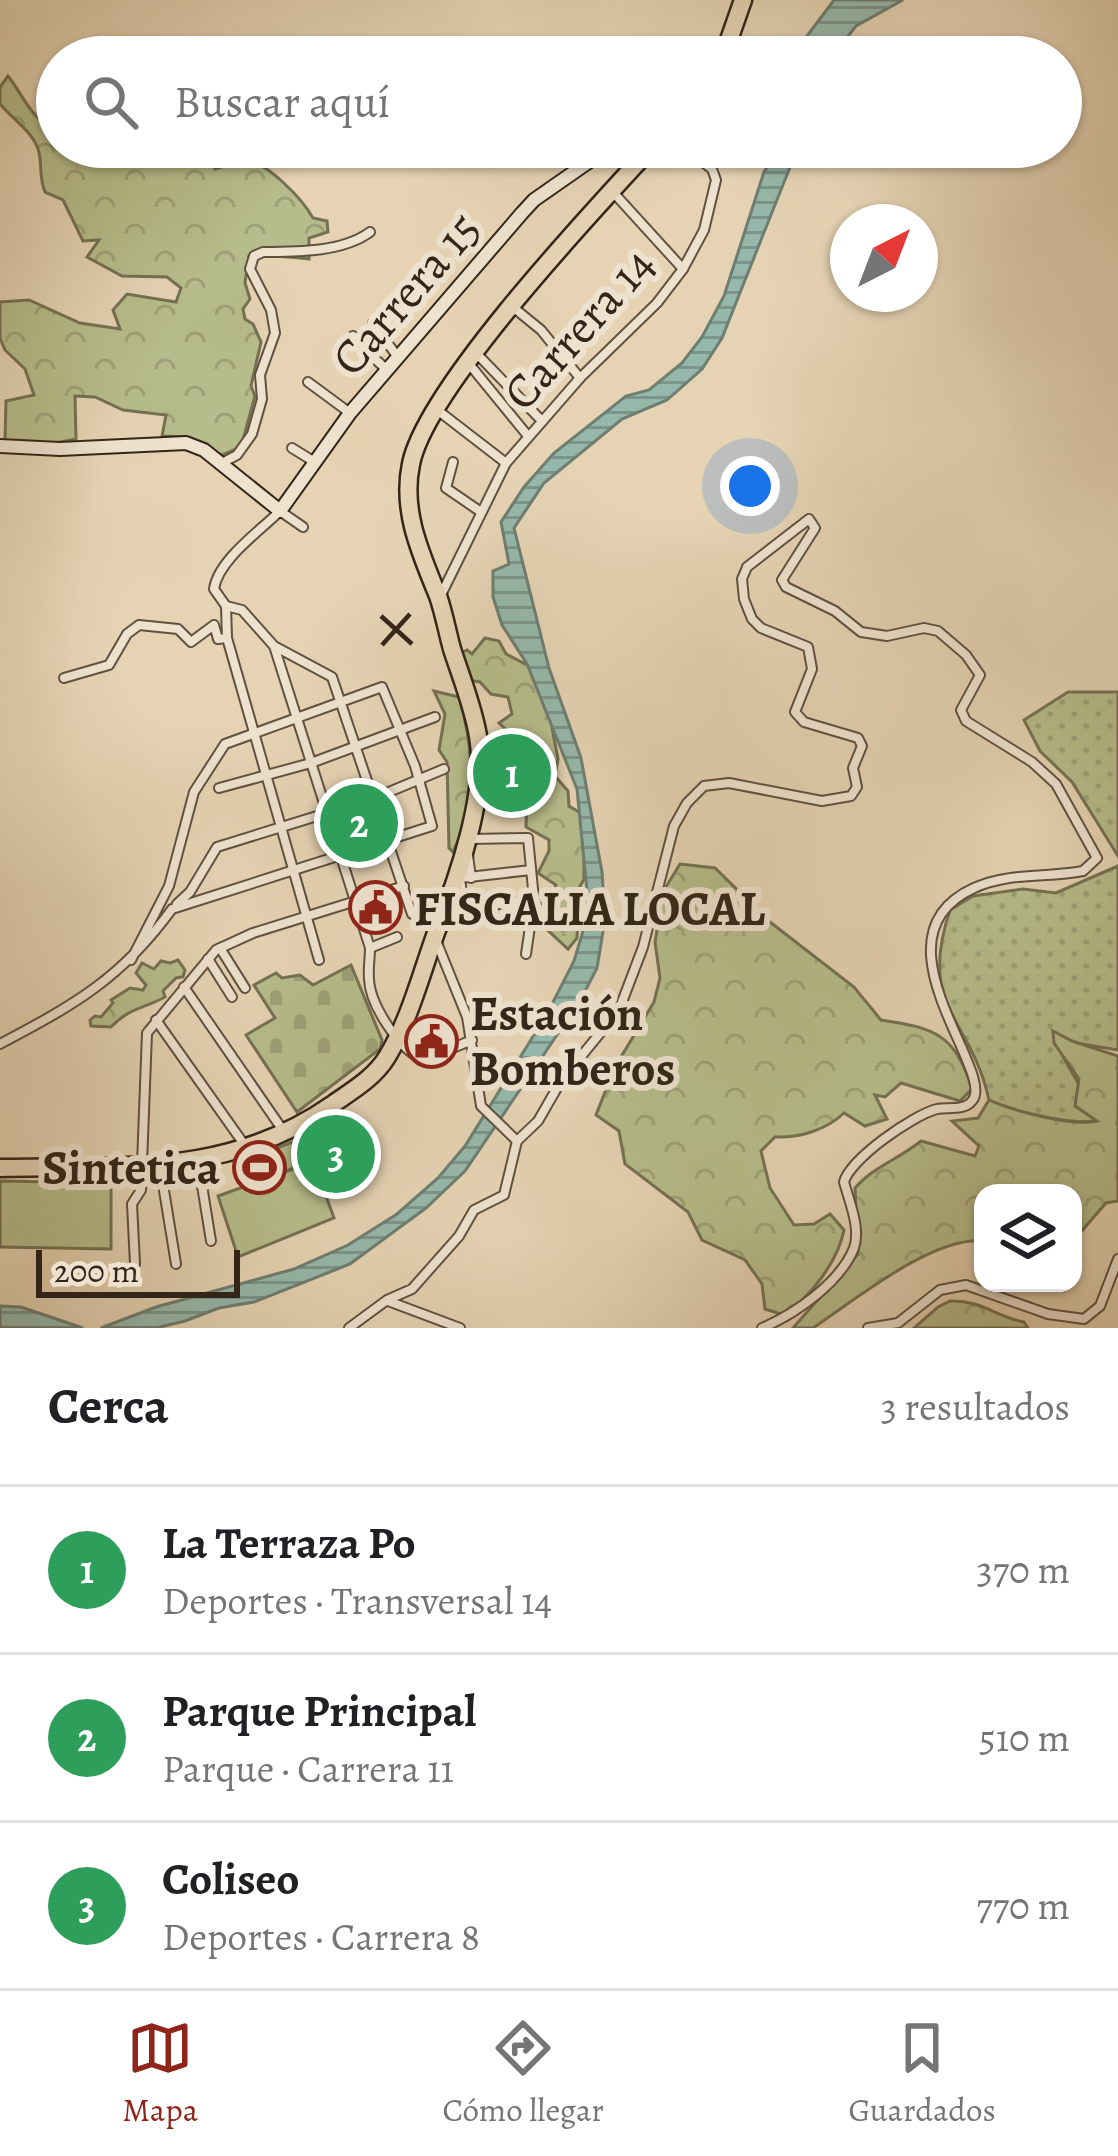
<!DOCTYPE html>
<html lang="es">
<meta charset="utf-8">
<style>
:root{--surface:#fff;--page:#f2f2f2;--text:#202124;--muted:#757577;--line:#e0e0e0;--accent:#8f2418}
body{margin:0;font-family:Alegreya,serif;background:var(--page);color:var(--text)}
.controls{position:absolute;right:36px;bottom:36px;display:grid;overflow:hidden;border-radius:24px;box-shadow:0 3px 9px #0004}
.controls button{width:108px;height:108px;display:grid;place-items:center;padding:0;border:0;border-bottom:3px solid var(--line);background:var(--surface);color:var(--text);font:60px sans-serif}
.compass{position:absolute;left:830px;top:204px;width:108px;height:108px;border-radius:50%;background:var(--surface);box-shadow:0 3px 9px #0004;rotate:42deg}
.scale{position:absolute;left:36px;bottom:30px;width:204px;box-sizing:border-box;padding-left:12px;border:6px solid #332619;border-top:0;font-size:33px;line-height:42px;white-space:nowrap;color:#332619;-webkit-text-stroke:9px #eee2ce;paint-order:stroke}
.you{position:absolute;left:750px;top:486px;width:42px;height:42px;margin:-30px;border:9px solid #fff;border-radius:50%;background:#1a73e8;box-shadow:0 0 0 18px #1a73e833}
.badge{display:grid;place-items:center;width:78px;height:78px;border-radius:50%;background:var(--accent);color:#fff;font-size:39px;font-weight:700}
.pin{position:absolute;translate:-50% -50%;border:6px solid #fff;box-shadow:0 3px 12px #0006}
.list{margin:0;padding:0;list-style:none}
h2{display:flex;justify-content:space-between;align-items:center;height:156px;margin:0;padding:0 48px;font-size:51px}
h2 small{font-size:39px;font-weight:400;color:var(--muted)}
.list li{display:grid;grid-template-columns:78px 1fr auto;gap:36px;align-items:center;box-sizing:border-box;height:168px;padding:0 48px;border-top:3px solid var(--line)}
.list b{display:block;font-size:45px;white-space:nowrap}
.list p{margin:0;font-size:39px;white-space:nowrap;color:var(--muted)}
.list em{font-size:39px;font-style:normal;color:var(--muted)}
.icon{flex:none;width:66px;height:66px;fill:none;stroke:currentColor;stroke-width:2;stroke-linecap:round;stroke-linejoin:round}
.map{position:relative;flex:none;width:1118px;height:1328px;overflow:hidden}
.search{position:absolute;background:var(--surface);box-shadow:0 3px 9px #0004;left:36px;right:36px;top:36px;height:132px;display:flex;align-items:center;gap:30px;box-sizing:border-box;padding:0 42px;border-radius:66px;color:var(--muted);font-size:45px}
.sheet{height:660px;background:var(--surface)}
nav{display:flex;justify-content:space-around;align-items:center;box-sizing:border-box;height:168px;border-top:3px solid var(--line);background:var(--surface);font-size:33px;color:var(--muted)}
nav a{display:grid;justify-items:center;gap:6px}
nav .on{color:var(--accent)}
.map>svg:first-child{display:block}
.green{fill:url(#green-dots);stroke:#747152;stroke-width:3}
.forest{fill:url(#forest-crowns);stroke:#747152;stroke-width:3}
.cemetery{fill:url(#cemetery-stones);stroke:#747152;stroke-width:3}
.pitch{fill:#b6bc8b;stroke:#747152;stroke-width:3}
.water{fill:url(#water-rules);stroke:#6e7e71;stroke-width:3}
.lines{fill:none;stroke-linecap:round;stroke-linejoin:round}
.street-casing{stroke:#605140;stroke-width:12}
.secondary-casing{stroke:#332619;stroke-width:16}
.highway-casing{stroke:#332619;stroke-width:21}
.street{stroke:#eee2ce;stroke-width:8}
.secondary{stroke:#eee2ce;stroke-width:12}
.highway{stroke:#e5d3b3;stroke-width:16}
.ticks{fill:none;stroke:#332619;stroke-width:4.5}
.labels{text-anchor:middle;stroke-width:12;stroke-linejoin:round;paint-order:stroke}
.street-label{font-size:48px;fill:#332619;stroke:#eee2ce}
.poi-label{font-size:48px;font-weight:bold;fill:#332619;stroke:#eee2ce;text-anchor:start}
</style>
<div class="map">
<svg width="1118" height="1328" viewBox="0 0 1118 1328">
<defs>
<pattern id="green-dots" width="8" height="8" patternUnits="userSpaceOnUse" patternTransform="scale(3)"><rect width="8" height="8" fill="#b6bc8b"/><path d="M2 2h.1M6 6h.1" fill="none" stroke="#9da177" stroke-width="1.8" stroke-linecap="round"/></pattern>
<pattern id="forest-crowns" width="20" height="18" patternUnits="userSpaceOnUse" patternTransform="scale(3)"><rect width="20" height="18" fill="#b6bc8b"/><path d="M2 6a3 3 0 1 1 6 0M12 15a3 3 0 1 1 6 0" fill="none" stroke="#9da177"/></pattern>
<pattern id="cemetery-stones" width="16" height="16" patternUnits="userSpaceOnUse" patternTransform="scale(3)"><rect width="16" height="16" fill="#b6bc8b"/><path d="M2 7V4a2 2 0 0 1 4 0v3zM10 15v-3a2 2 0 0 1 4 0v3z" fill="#9da177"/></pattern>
<pattern id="water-rules" width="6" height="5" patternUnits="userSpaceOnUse" patternTransform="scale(3)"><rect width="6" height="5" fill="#96b8ab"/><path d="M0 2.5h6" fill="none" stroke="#7b958a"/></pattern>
</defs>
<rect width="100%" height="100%" fill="#e5d3b3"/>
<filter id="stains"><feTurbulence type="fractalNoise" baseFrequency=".00167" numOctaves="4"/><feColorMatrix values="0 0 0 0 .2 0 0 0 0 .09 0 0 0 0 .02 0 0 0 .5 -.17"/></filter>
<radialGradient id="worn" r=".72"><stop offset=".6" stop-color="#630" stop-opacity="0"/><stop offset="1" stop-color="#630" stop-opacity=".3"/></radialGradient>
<g class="green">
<polygon points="1068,692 1118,692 1118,856 1072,782 1040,751 1024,720"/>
<polygon points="368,800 378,836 348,843 342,810"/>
<path d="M1118 866V1050L1076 1043 1053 1032C1054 1046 1090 1101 1099 1120 1074 1127 1014 1111 989 1100 971 1017 917 1009 950 910L973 896 1023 889 1056 893Z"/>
</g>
<g class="forest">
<path d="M8 76C24 96 31 121 57 129V147H83L89 156 104 159 114 152 141 162 165 163 203 148 215 169C224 167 236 160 244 160 266 160 303 200 313 218L327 221 328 232 309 238V259C299 258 255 254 249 256L245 283 250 299 243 309 245 319 253 324 261 342 251 386 255 396 241 447 222 455 187 437 162 436 166 415 123 410 95 397 75 396 76 439 45 445 5 440 6 401 34 395 25 369 5 350 0 338V302L29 300 80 323 120 329 113 310 127 294 176 302 181 288 167 277 122 276 87 257 99 240 83 241 63 200 45 192C39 178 42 166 39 152 34 132 12 119 0 104V87Z"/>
<polygon points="485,638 499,641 506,654 531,667 547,711 553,711 556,723 552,728 558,759 555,776 568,791 569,806 584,815 584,879 577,892 587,893 591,899 578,918 577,938 568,949 540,923 537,907 541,903 548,907 556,885 538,873 549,851 549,840 526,827 527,797 533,794 546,798 547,792 525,778 519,742 499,723 512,714 508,697 491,694 480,682 468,680 457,655 467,650 472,654"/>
<path d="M434 691 459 697C474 748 477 803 453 852L449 848 447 762 439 750 445 714Z"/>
<path d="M680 864 715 868 770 922 854 987 881 1020C935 1028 955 1034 972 1089L960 1101 901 1083 885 1097 875 1095 887 1119 865 1126 844 1113C826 1130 800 1138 775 1137L761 1151 770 1188 794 1225 814 1224 830 1214 844 1230C838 1261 810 1298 784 1315L765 1309 762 1284 745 1260 702 1240 688 1212 625 1164 619 1131 596 1115 615 1067 654 1002 660 978 655 942 664 890Z"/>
<path d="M178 960 185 970 183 977 176 978 163 991 165 997C143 1009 129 1008 111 1027L91 1026 90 1020 95 1016 101 1017 113 1003 111 1000 130 988 143 990 146 985 136 973 142 963 154 969 161 961 170 963Z"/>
<path d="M1053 1031 1072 1041 1118 1056V1201L1106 1203 1073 1241V1193H983V1241C933 1236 855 1300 813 1328H793L858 1254 855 1188C873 1167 899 1159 921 1141L975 1156 979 1146 952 1121 978 1118 989 1100C1013 1111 1073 1127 1097 1121L1075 1106 1079 1079 1054 1043Z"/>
<path d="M950 1301C982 1300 996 1317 1024 1322L1028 1328H914L938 1307Z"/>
</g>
<polygon class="cemetery" points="351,965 382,1040 380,1049 297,1112 246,1035 275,1018 254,985 276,973 282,978 300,975 313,985"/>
<g class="pitch">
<polygon points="338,1128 362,1168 339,1186 312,1147 326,1134"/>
<polygon points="304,1137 312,1159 284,1172 314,1163 334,1218 238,1257 218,1196 279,1174 270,1151"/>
<polygon points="0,1181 111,1183 111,1249 0,1247"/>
</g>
<g class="water">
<polygon points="834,0 903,0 856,26 832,57 802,57 807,36"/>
<polygon points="780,147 797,147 794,157 722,338 702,369 667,400 622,419 544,483 514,528 549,668 581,758 602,872 605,920 597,968 580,1001 465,1171 426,1208 350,1264 254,1302 219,1308 185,1321 156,1328 101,1328 156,1307 294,1269 348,1245 397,1214 438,1178 465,1146 547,1014 574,961 589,911 577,789 527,664 502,625 493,597 493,571 509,564 501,522 524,487 554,453 626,396 649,390 682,363 702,337 724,296 764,172"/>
<polygon points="0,1306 21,1307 83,1328 0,1328"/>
</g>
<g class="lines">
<defs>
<g id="street">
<polyline points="612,191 683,269"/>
<polyline points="514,308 541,330 580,378"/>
<polyline points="373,323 397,356"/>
<polyline points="353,336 375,353 373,357 386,369"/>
<polyline points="478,355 542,421"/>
<polyline points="470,365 528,436"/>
<polyline points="308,382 350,413"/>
<polyline points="436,409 506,463"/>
<polyline points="292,448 313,461"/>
<polyline points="453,462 446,488 481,512"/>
<path d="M222 463 237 455 252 434 262 399 260 375 275 333 271 310 250 269 254 256 263 252C298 252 343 252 370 232"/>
<polyline points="442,593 506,463 580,378 657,303 683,269 704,230 716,180 712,169 683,147"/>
<path d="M226 606 242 610 274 646 370 948C370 958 368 969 369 979 370 1005 400 1051 424 1060L472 1040"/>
<polyline points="226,606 227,638 319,960"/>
<path d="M226 606 214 589C218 560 260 531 280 511L303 527"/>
<polyline points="276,647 332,677 412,914"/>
<polyline points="64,678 109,665 127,634 139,625 178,629 191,642 214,625 218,639 227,638"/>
<polyline points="219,788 311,763 435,717"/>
<polyline points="470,839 528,838 534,899 526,954"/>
<polyline points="468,855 471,878"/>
<polyline points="177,904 190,892 217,847 372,799 444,769"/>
<polyline points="464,909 460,878 531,870"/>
<polyline points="446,912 534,899"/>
<polyline points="435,938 467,1017 481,1106 517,1141"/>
<polyline points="220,948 245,988"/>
<polyline points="370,948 397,937"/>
<polyline points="208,959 232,997"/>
<polyline points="184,987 282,1129"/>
<polyline points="156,1020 246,1147"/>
<path d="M0 1044C74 1005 122 978 172 909L432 826 415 766 382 687 225 744 194 792 169 886 131 960"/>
<polyline points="198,1161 211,1241"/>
<polyline points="160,1166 176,1264"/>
<polyline points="135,1264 132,1204 141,1190 147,1033 216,950 253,933 404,886"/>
<polyline points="388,1301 460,1328"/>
<path d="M349 1328 387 1300 412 1289 459 1236 474 1210 504 1195 517 1141 538 1121 561 1081 619 1010 643 947 674 826 687 803 704 786 729 783 822 801 851 796 857 787 853 768 862 746 858 738 804 722 795 712 812 669 808 647 761 628 752 619 744 599 742 579 747 567 809 519 815 528 782 580 786 587 835 611 861 632 887 636 924 628 938 631 966 655 980 675 961 710 966 721 1032 762 1056 784 1097 858 1083 871C1047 878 1009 872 974 888 866 937 998 1073 972 1101 964 1111 948 1107 937 1109 913 1115 850 1159 844 1182 849 1201 861 1228 854 1248 840 1283 795 1314 762 1328"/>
<polyline points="868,1328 898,1323 940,1290 966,1285 1048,1314 1084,1319 1100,1306 1118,1259"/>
</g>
<polyline id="secondary" points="0,446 60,449 186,443 204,450 280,511 350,413 522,213 534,200 610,147"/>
<g id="highway">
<polyline points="723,57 743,0"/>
<path d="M0 1168C121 1165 227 1178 333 1104 353 1090 374 1078 387 1057 410 1019 422 971 437 930 458 878 488 791 478 736 473 706 461 677 452 649 447 631 444 613 438 596 421 554 401 511 411 464 426 388 594 210 652 147"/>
</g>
</defs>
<use href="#street" class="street-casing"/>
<use href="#secondary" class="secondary-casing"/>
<use href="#highway" class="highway-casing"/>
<use href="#street" class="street"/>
<use href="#secondary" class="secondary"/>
<use href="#highway" class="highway"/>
</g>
<path class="ticks" d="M381 616 412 644M382 645 410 614"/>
<defs>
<symbol id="civic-ring" viewBox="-11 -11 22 22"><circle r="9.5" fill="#eee2ce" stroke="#8f2418" stroke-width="1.5"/><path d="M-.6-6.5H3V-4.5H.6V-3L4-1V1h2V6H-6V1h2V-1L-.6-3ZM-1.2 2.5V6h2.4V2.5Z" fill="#8f2418"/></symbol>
<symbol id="stadium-ring" viewBox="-11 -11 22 22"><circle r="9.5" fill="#eee2ce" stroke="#8f2418" stroke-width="1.5"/><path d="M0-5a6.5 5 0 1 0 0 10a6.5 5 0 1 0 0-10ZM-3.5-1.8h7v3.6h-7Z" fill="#8f2418"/></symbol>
</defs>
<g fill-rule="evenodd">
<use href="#civic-ring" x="346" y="878" width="59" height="59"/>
<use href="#civic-ring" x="402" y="1012" width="59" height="59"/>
<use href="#stadium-ring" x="230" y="1138" width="59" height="59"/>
</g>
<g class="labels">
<g class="street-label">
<text transform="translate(405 293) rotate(-49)" y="17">Carrera 15</text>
<text transform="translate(578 328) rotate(-48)" y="17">Carrera 14</text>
</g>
<g class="poi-label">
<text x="414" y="925">FISCALIA LOCAL</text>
<text x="470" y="1030">Estación<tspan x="470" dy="55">Bomberos</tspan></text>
<text x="220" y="1184" text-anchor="end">Sintetica</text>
</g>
</g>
<rect width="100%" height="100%" filter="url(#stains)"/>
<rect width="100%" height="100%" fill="url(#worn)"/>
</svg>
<div class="controls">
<button><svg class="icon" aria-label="layers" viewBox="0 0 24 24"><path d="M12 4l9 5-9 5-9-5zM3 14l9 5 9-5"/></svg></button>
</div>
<svg class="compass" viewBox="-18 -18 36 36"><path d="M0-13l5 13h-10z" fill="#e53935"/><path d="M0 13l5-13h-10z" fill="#757577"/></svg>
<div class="scale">200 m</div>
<div class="you"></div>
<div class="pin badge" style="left:512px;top:773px;background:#2e9e5b">1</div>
<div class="pin badge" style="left:359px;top:823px;background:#2e9e5b">2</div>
<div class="pin badge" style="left:336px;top:1154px;background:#2e9e5b">3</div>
<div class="search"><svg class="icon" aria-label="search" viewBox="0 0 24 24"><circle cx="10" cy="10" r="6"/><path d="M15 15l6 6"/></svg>Buscar aquí</div>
</div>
<section class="sheet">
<h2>Cerca<small>3 resultados</small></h2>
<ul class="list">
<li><span class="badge" style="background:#2e9e5b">1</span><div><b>La Terraza Po</b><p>Deportes · Transversal 14</p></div><em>370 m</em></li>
<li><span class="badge" style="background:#2e9e5b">2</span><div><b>Parque Principal</b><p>Parque · Carrera 11</p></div><em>510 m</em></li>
<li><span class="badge" style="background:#2e9e5b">3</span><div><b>Coliseo</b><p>Deportes · Carrera 8</p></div><em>770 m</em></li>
</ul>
</section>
<nav>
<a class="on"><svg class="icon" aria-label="map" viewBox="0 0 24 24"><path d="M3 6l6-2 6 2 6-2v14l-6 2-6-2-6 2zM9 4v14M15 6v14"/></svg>Mapa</a>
<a><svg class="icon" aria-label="directions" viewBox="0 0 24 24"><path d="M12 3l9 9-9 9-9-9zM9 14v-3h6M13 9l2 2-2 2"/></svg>Cómo llegar</a>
<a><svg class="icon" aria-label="saved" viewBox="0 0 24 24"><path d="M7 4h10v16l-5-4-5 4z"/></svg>Guardados</a>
</nav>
